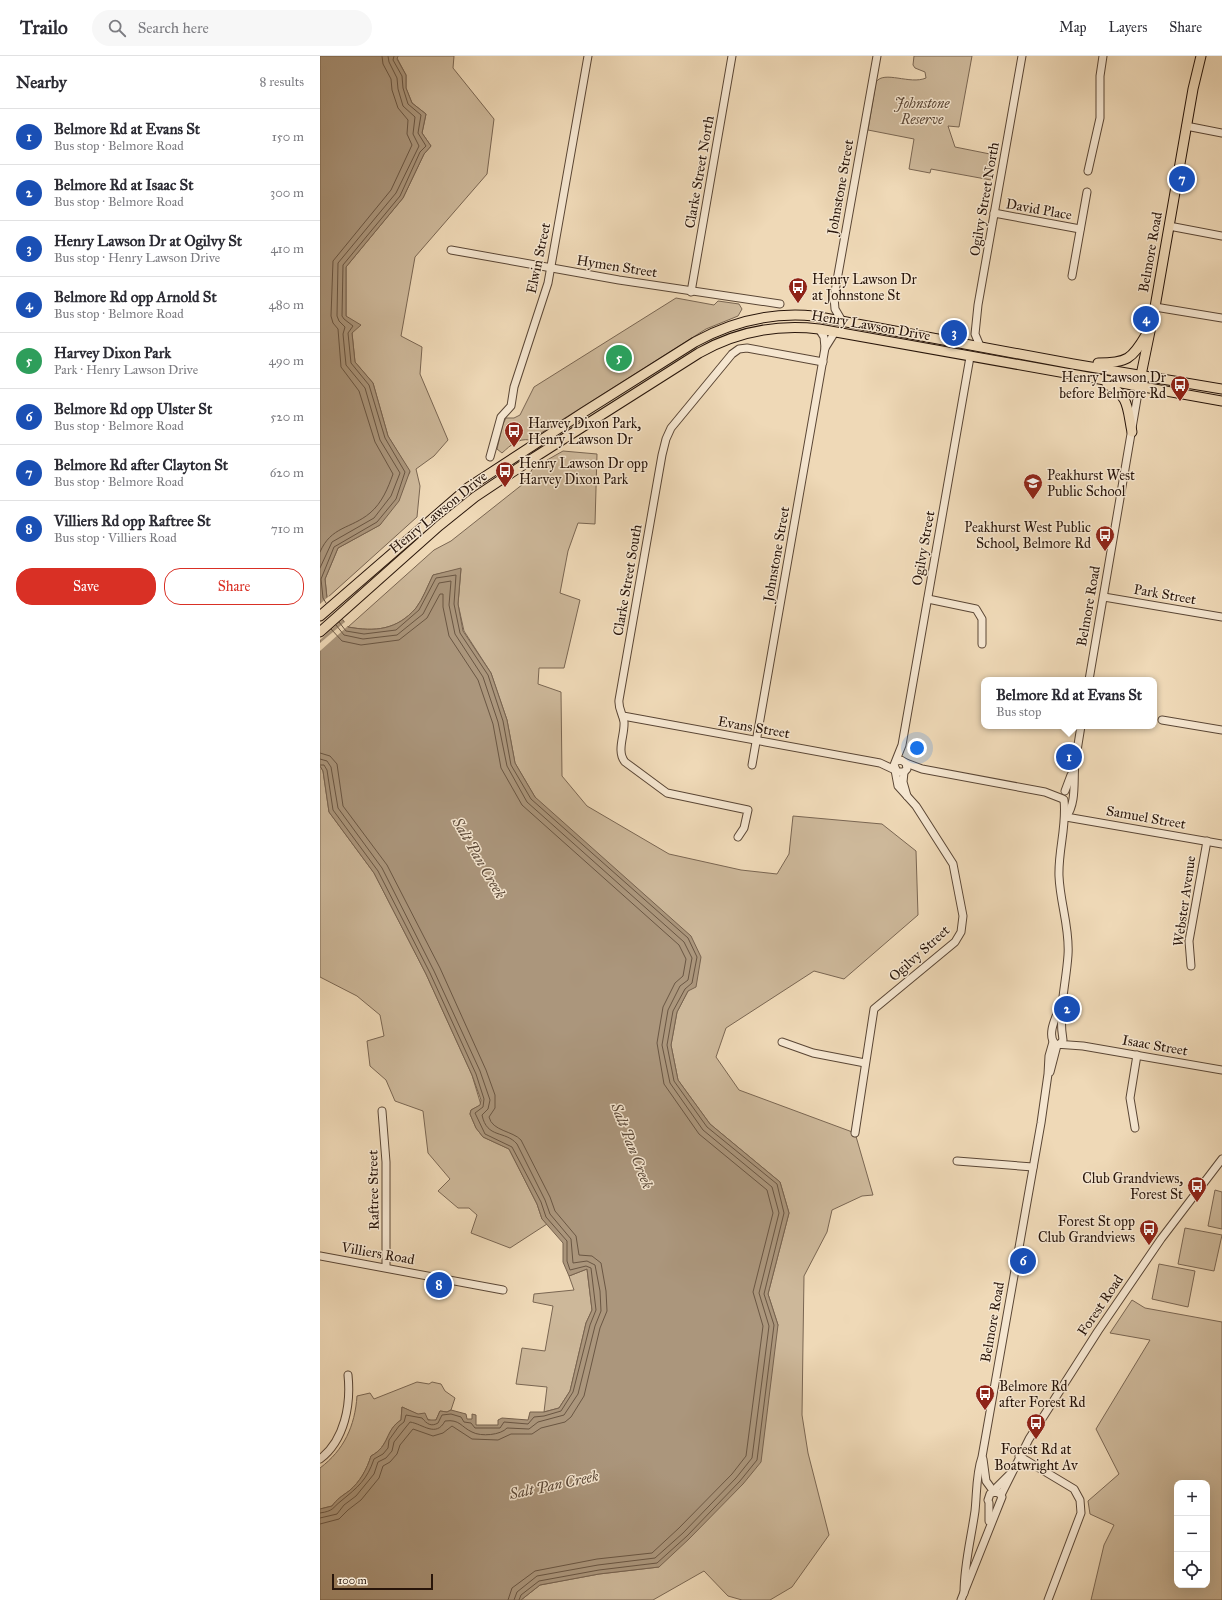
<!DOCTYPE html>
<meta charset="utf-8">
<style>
:root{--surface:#fff;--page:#f7f7f7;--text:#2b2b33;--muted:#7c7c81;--line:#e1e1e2;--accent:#d93025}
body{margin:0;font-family:"IM FELL Great Primer",serif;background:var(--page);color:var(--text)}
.controls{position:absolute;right:12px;bottom:12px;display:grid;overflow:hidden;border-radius:8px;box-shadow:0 4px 16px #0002}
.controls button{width:36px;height:36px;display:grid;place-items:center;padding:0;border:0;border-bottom:1px solid var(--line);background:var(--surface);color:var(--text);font:20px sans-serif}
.scale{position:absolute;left:12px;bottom:10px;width:101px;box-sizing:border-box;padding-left:4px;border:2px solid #28150a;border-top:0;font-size:11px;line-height:14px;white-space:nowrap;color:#28150a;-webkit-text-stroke:3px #f5e6d0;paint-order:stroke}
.you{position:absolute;left:597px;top:692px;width:14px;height:14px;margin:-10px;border:3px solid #fff;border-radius:50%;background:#1a73e8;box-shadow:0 0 0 6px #1a73e833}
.badge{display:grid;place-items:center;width:26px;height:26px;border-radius:50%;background:var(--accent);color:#fff;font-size:13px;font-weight:700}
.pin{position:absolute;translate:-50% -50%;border:2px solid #fff;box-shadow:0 1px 4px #0006}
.popup{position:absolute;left:661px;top:621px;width:176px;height:52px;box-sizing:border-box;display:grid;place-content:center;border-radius:8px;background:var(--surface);filter:drop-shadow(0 1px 3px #0005);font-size:13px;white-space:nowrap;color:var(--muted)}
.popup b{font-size:15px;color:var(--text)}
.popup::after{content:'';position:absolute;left:50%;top:100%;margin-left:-8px;border:8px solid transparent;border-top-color:var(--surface)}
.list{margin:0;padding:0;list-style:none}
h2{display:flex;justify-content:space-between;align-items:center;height:52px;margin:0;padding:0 16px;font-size:17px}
h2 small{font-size:13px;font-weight:400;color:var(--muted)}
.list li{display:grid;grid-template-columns:26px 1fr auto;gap:12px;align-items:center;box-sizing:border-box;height:56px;padding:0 16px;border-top:1px solid var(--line)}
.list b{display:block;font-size:15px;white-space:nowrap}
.list p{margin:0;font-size:13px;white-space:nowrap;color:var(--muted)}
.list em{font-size:13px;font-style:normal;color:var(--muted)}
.actions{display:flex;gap:8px;padding:12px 16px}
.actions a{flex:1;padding:9px 0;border:1px solid var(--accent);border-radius:16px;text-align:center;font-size:14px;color:var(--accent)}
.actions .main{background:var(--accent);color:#fff}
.icon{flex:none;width:22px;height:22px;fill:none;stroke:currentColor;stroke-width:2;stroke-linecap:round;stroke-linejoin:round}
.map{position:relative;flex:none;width:902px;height:1544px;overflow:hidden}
header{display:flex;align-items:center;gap:24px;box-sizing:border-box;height:56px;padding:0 20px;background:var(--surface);border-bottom:1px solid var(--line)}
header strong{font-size:19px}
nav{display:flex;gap:22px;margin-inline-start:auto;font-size:14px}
.search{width:280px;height:36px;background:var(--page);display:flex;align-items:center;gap:10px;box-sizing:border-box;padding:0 14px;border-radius:22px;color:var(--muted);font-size:15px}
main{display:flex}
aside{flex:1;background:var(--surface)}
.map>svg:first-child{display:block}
.green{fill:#cdb89a;stroke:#7a6652;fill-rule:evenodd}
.water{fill:#ab967c;stroke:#77624e}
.pier{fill:#efd9b7}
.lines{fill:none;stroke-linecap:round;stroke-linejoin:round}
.shore{stroke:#6a5643;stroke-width:1}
.minor-casing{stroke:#5a4635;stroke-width:9}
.major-casing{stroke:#28150a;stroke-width:11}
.minor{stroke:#f5e6d0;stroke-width:7}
.major{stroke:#efd9b7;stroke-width:9}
.labels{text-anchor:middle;stroke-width:3;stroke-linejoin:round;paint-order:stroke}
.park-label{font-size:14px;font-style:italic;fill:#5a4635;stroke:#f5e6d0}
.street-label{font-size:14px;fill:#28150a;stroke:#f5e6d0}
.poi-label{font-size:14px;fill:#28150a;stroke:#f5e6d0;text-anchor:start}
.water-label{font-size:15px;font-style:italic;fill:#5c4938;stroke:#f5e6d0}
</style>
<header>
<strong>Trailo</strong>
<div class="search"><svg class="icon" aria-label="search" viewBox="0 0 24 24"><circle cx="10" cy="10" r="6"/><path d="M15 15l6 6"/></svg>Search here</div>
<nav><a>Map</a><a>Layers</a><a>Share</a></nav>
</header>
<main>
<aside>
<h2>Nearby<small>8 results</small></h2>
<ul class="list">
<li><span class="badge" style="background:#1a4fb4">1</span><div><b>Belmore Rd at Evans St</b><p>Bus stop · Belmore Road</p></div><em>150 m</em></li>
<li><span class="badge" style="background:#1a4fb4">2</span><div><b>Belmore Rd at Isaac St</b><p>Bus stop · Belmore Road</p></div><em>300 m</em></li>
<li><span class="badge" style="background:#1a4fb4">3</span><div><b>Henry Lawson Dr at Ogilvy St</b><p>Bus stop · Henry Lawson Drive</p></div><em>410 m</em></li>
<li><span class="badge" style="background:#1a4fb4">4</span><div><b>Belmore Rd opp Arnold St</b><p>Bus stop · Belmore Road</p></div><em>480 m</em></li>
<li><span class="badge" style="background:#2e9e5b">5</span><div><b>Harvey Dixon Park</b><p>Park · Henry Lawson Drive</p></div><em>490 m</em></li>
<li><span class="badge" style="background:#1a4fb4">6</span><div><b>Belmore Rd opp Ulster St</b><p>Bus stop · Belmore Road</p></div><em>520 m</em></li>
<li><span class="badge" style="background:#1a4fb4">7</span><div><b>Belmore Rd after Clayton St</b><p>Bus stop · Belmore Road</p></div><em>620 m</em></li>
<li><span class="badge" style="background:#1a4fb4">8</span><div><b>Villiers Rd opp Raftree St</b><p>Bus stop · Villiers Road</p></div><em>710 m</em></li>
</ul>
<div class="actions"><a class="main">Save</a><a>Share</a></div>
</aside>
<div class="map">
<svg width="902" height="1544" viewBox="0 0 902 1544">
<rect width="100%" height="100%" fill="#efd9b7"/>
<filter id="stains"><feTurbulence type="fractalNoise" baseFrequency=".005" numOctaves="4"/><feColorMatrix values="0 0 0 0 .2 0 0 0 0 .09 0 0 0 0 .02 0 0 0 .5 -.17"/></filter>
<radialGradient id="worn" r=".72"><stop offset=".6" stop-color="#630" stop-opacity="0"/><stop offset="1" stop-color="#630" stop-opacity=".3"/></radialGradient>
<g class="green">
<polygon points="78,0 134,0 133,12 174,63 167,118 95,201 81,280 102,291 100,318 128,384 114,400 96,413 100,430 97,461 7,542 5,523 18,492 60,469 90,416 68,380 53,327 35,306 32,277 26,260 26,211 83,142 104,98 111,90 102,77 106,58 92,47 86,32 86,19 77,2"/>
<path d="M594 0H652L639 71 628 70 635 91 675 99 671 124 611 113 610 117 589 113 594 83 548 74 556 26C564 14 590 29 606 22L605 16 595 12 593 9Z"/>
<path d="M356 242 394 249 398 245 419 248 422 253 418 260 386 273 210 384C198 382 191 389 182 397L177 393 183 368 186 362H194L200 359 214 331Z"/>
<path d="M243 395 277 398 275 468 258 467 248 495 240 537 260 544 244 612H219L218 628 241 636 242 720 267 750 349 798 421 814 457 818 469 798 473 760 562 768 596 795 598 859 524 923 494 915 406 972 396 1001 419 1034 535 1077 553 1139 542 1140 512 1154 507 1176 484 1220 483 1286 482 1359 488 1397 509 1479 472 1531 450 1544H422L408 1540 384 1515 333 1544H201L220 1529 279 1518 339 1511 458 1269 448 1238 469 1157 460 1126 390 1068 358 1024 351 989 357 956 368 935 215 741 195 707 187 664 171 617 144 575 138 548 141 513 113 519C108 529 103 543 96 552 77 574 55 576 28 571L114 494 131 485 203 428 213 412Z"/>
<polygon points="0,710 3,715 9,756 54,817 106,918 152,1019 161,1049 151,1054 150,1058 156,1072 163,1081 189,1093 217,1148 222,1163 227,1168 190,1192 151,1177 157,1159 149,1152 138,1152 118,1135 130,1123 108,1097 103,1055 75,1045 66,1024 50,1010 47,985 64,980 60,959 37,940 0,921"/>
<polygon points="895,1134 902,1136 902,1173 888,1170"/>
<polygon points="865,1172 902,1179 894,1215 858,1208"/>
<polygon points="839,1208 875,1215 868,1251 832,1243"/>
<polygon points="267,1213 272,1254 266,1267 250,1335 239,1352 224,1356 227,1331 196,1328 202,1292 225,1295 233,1250 213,1246 214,1238 254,1234 249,1220"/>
<path d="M812 1244 825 1252 902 1266V1544H771L784 1489 794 1469 770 1458 768 1445 799 1418 776 1373 830 1284 790 1277ZM857 1427H887V1529H857Z"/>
<path d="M97 1326 109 1328 112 1326 121 1328 125 1335 135 1342 131 1354 127 1356 120 1355 116 1364 112 1365 82 1351 81 1364C65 1374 70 1390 51 1400 47 1413 40 1426 29 1435 22 1440 17 1443 12 1450L0 1453V1412C24 1394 35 1370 37 1340L50 1337 54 1343Z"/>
</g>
<path class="water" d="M0 0H78L77 3 86 19V32L92 47 106 58 102 77 111 90 104 98 83 142 26 211V260L41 269 32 277 35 306 53 327 68 380 90 415 79 445 60 469 18 492 5 523 7 542 28 571C55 576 77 574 96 552 103 543 108 529 113 519L141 512 138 548 143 575 171 617 187 664 195 707 215 741 371 880 381 901 376 931 368 935 357 956 351 989 358 1024 390 1068 460 1126 469 1157 448 1238 458 1269 441 1406 423 1428 369 1483 339 1511 279 1518 220 1529 201 1544H0V1453L12 1450C17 1443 22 1440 29 1435 40 1426 47 1413 51 1400 70 1390 65 1374 81 1364L82 1351 98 1358 105 1357 108 1364H116L120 1355 127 1356 131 1354 146 1358 147 1363H152V1358L156 1359V1369H178V1364L182 1362 208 1364 210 1356H224L239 1352 250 1335 266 1267 272 1254 267 1213 249 1220 243 1206V1187L222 1163 217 1148 189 1093 163 1081 156 1072 150 1058 151 1054 160 1049 161 1044 152 1019 106 918 54 817 9 756 3 715 0 710Z"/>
<g class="pier">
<polygon points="9,540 24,562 0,584 0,548"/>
<polygon points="26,565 29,569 0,595 0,587"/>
</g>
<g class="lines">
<g class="shore">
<path d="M0 496C11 470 31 473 50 457 62 447 68 432 73 418L55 386 39 335 21 311 18 273 13 267 11 260 13 205 71 134 92 89 87 78 88 64 78 52 72 34 71 23 63 8 62 0"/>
<polyline points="0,512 12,486 54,462 71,440 80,417 60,384 45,332 26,309 23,278 25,271 19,265 17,260 18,207 76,137 99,90 93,78 95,61 83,50 78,33 77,22 69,6 68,0"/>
<polyline points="6,547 3,542 1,523 14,491 57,466 76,443 85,416 65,382 49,329 31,307 28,277 33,270 24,263 22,260 23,209 80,140 100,96 106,90 98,77 101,59 88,48 83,32 82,20 73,4 74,0"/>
<polyline points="19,566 26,575 44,578 76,574 99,554 116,522 136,519 134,548 140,577 168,619 183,665 191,709 211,743 368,882 377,901 372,927 365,933 353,955 347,989 354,1025 387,1071 457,1128 464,1157 444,1238 454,1269 437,1404 420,1425 367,1480 337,1507 279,1514 219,1525 201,1539 199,1544"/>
<polyline points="16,569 24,579 43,583 77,579 103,558 119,527 131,525 129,549 135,578 163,621 178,666 187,710 207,746 364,886 372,902 368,924 360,930 348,954 342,989 350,1027 383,1074 452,1131 459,1157 439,1237 449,1270 432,1402 416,1422 363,1477 335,1502 278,1509 217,1520 197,1536 194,1544"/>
<polyline points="11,573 22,585 41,589 79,584 107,562 120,538 123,538 123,551 129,580 158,624 173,668 181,712 202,749 359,889 366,903 363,920 355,927 343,951 337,987 344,1028 379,1078 447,1134 453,1157 433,1236 443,1270 426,1400 412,1418 359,1472 332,1497 277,1503 215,1515 192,1532 188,1544"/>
<path d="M0 697 10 700 17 708 23 750 67 809 120 912 166 1014 175 1039V1052L169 1061C172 1075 193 1075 201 1084L230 1141 235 1155 256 1180 259 1199 272 1200 281 1207 286 1235 287 1255 280 1272 264 1340 251 1361 245 1366 221 1372 212 1378H191L178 1384 152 1383 132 1370 123 1377 113 1380 93 1373 80 1389 77 1398 70 1406 63 1410 59 1422 41 1444 28 1454 19 1463 0 1468"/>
<path d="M0 703 7 705 11 711 18 752 62 812 114 915 160 1015 170 1044 168 1053 162 1059C167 1083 185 1074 197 1088L225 1144 230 1158 251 1183 253 1207 267 1205 275 1209 280 1235 281 1255 275 1270 258 1338 244 1359 218 1366 209 1373 187 1372C181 1379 161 1381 152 1376 141 1371 140 1363 125 1365 116 1382 103 1368 90 1366L74 1386 72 1395 66 1402 58 1406 54 1418 36 1440 24 1449 17 1458 0 1462"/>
<path d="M0 709H4L7 714 13 754 58 815 110 917 156 1018 164 1043 163 1051 155 1057 165 1078 192 1091 221 1146 226 1161 247 1185V1205L250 1214 266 1210 271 1212 276 1254 270 1269 253 1336 241 1355 224 1360 214 1361 208 1368 184 1366 180 1372H155L151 1367 144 1366 141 1361 131 1358 122 1359 118 1367C111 1371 107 1368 102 1362L86 1359 84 1366 79 1370 69 1384 68 1392 63 1398 54 1403C47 1424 38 1431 21 1445 12 1452 14 1455 0 1457"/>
</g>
<defs>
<g id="minor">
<polyline points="866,70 902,77"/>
<polyline points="768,115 780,62 780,20 783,0"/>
<polyline points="674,157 760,173"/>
<polyline points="849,170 902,180"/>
<polyline points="131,194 299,224 460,248"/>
<polyline points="752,220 767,136"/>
<polyline points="371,236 412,0"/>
<polyline points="835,251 902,262"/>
<polyline points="522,265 515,253 514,241 557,0"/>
<polyline points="499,273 504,281 505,292"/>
<polyline points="660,290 655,278 658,249 702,0"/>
<polyline points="170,401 181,361 191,350 194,331 228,227 268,0"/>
<polyline points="784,541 902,561"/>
<polyline points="608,543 656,553 662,563 662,588"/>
<polyline points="769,624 819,331"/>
<polyline points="303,660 560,707 575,714"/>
<polyline points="842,664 902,674"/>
<polyline points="577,705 581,704 586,707 587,713 584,716 577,716 574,709 582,689 650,301"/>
<polyline points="586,707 602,713 725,736 743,743"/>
<polyline points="432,709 505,292 515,276"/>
<polyline points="584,716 583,726 587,740"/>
<polyline points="745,735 751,719"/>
<polyline points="746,761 902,788"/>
<path d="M746 761C757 747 753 723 755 707 757 694 759 682 761 670"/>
<path d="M418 781 424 772 428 754 347 737 305 706C296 695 305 679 304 666 303 658 298 653 299 644L342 399 346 383 351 372 412 298 419 293 427 292 503 306"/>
<polyline points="871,910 869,885 887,785"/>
<path d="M739 953C735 963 727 979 735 988L763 990 902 1014"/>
<polyline points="462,986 493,997 545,1007"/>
<path d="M740 988 743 984C738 954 746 929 748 899 750 872 740 847 739 820 738 794 747 770 744 744"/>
<polyline points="730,1016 737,989"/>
<polyline points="62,1055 66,1106 66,1211"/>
<polyline points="815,1072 810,1042 817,999"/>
<polyline points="535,1077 554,953 635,886 641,876 643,860 633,808 596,750 578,730 575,714"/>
<polyline points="637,1105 713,1111"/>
<polyline points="0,1200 183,1234"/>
<polyline points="699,1400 754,1433 760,1444 761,1457 728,1544"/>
<path d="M0 1403C25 1384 31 1348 28 1319"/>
<polyline points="663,1403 666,1425 674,1436"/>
<polyline points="675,1436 677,1431 690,1418"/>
<polyline points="681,1439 709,1383 778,1275 841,1183 902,1103"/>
<polyline points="669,1465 669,1447"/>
<path d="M644 1537C644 1509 651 1483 655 1455 657 1436 656 1418 662 1401L721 1067 728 1018 729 1000 733 986"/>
<polyline points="641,1544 682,1441 679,1437 674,1436 670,1438 668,1444"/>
</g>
<g id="major">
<path d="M778 307C807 307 812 303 826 279"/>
<polyline points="820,324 835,251 873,33 881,0"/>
<path d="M787 328C810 341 807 352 812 376"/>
<path d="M0 560 149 431 264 356 375 286C413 265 452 256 494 260L753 308 902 333"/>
<path d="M0 576 119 470 155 441 215 401 379 297C416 276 456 268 499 273L902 345"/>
</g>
</defs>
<use href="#minor" class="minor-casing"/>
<use href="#major" class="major-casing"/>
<use href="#minor" class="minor"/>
<use href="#major" class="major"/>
</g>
<defs>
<symbol id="bus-pin" viewBox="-11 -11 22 30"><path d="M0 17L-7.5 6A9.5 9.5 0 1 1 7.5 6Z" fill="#8f2418" stroke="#f5e6d0"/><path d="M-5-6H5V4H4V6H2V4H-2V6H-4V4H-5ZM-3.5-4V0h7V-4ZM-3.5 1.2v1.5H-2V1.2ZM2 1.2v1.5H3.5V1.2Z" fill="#fff"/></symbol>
<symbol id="school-pin" viewBox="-11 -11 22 30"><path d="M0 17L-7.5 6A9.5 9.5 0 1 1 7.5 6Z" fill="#8f2418" stroke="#f5e6d0"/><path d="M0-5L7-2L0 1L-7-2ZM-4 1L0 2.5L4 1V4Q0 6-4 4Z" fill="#fff"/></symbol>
</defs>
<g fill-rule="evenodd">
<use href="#bus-pin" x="467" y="220" width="22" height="30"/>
<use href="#bus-pin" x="849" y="318" width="22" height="30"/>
<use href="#bus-pin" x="183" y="364" width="22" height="30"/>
<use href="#bus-pin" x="174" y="404" width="22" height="30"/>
<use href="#school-pin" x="702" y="416" width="22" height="30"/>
<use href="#bus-pin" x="774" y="468" width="22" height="30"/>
<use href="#bus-pin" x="866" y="1119" width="22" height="30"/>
<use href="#bus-pin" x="818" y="1162" width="22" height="30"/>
<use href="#bus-pin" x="654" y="1327" width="22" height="30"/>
<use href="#bus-pin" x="705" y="1356" width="22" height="30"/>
</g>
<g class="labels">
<g class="park-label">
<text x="602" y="52">Johnstone<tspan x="602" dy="16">Reserve</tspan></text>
</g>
<g class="street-label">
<text transform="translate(379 116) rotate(-80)" y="5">Clarke Street North</text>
<text transform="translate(520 131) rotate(-80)" y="5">Johnstone Street</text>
<text transform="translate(664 143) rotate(-80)" y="5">Ogilvy Street North</text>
<text transform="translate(719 153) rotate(10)" y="5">David Place</text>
<text transform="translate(830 196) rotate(-80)" y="5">Belmore Road</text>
<text transform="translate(218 202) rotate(-78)" y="5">Elwin Street</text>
<text transform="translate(297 210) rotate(9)" y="5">Hymen Street</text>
<text transform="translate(551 269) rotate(10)" y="5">Henry Lawson Drive</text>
<text transform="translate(118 456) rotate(-39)" y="5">Henry Lawson Drive</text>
<text transform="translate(603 492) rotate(-80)" y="5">Ogilvy Street</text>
<text transform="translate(456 498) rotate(-80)" y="5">Johnstone Street</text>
<text transform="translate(307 524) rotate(-80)" y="5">Clarke Street South</text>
<text transform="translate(845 538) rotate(10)" y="5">Park Street</text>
<text transform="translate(768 550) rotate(-80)" y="5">Belmore Road</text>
<text transform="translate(434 671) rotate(10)" y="5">Evans Street</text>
<text transform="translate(826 761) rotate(10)" y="5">Samuel Street</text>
<text transform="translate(864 845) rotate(-82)" y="5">Webster Avenue</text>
<text transform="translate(599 897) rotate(-42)" y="5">Ogilvy Street</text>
<text transform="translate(835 989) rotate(10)" y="5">Isaac Street</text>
<text transform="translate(53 1134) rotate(-91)" y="5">Raftree Street</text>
<text transform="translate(58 1197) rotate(10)" y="5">Villiers Road</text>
<text transform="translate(780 1249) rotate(-56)" y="5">Forest Road</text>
<text transform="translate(672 1266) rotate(-80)" y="5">Belmore Road</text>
</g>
<g class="poi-label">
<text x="492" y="228">Henry Lawson Dr<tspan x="492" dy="16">at Johnstone St</tspan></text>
<text x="846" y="326" text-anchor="end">Henry Lawson Dr<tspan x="846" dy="16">before Belmore Rd</tspan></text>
<text x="208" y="372">Harvey Dixon Park,<tspan x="208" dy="16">Henry Lawson Dr</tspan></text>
<text x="199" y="412">Henry Lawson Dr opp<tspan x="199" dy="16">Harvey Dixon Park</tspan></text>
<text x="727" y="424">Peakhurst West<tspan x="727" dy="16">Public School</tspan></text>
<text x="771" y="476" text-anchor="end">Peakhurst West Public<tspan x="771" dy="16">School, Belmore Rd</tspan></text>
<text x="863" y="1127" text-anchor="end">Club Grandviews,<tspan x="863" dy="16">Forest St</tspan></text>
<text x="815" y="1170" text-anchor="end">Forest St opp<tspan x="815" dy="16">Club Grandviews</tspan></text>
<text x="679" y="1335">Belmore Rd<tspan x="679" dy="16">after Forest Rd</tspan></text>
<text x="716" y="1398" text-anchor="middle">Forest Rd at<tspan x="716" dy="16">Boatwright Av</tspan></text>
</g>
<g class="water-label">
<text transform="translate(159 802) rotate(60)" y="5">Salt Pan Creek</text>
<text transform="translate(312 1090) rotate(69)" y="5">Salt Pan Creek</text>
<text transform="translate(234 1429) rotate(-12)" y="5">Salt Pan Creek</text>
</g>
</g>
<rect width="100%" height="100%" filter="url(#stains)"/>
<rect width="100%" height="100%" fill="url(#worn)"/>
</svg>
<div class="controls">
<button>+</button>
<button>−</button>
<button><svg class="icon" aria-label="locate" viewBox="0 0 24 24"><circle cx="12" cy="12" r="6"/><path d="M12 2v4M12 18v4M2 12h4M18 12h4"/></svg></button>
</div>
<div class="scale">100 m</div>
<div class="you"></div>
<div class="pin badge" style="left:749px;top:701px;background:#1a4fb4">1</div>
<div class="popup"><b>Belmore Rd at Evans St</b>Bus stop</div>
<div class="pin badge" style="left:747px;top:953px;background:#1a4fb4">2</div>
<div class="pin badge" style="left:634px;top:277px;background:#1a4fb4">3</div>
<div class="pin badge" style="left:826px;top:263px;background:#1a4fb4">4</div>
<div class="pin badge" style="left:299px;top:302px;background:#2e9e5b">5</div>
<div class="pin badge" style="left:703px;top:1205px;background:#1a4fb4">6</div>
<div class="pin badge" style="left:862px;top:123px;background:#1a4fb4">7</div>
<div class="pin badge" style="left:119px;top:1229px;background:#1a4fb4">8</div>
</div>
</main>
